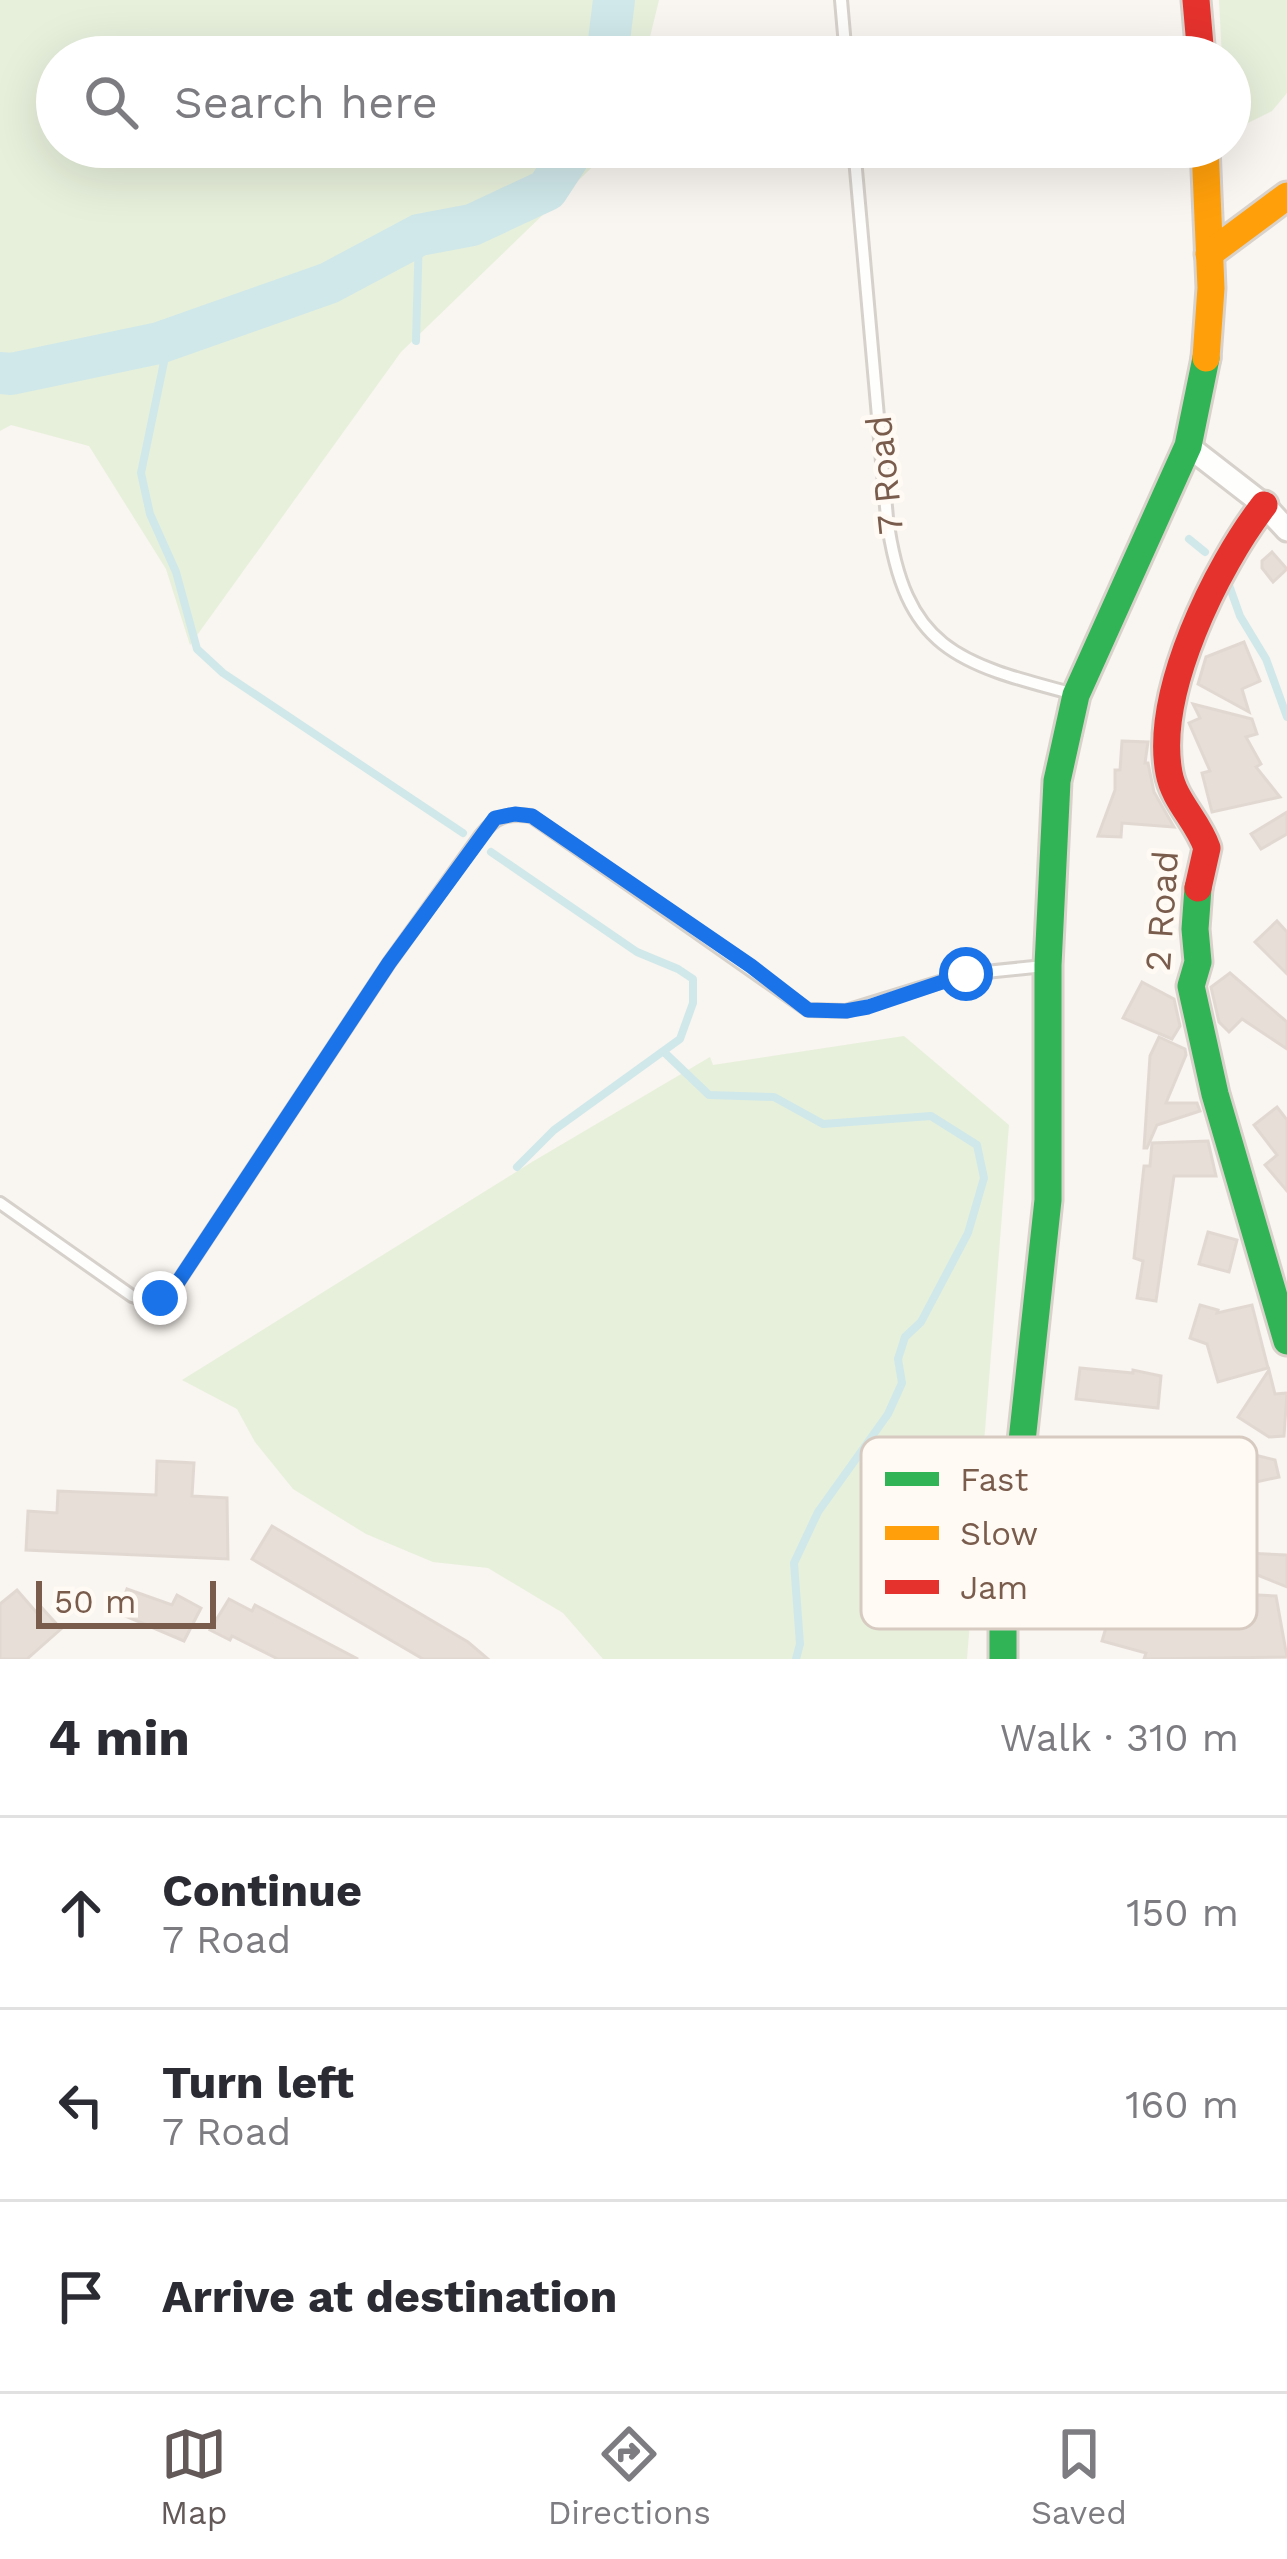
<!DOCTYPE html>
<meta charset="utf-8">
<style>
:root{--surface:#fff;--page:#f7f7f7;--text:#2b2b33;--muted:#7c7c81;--line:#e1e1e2;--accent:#625958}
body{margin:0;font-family:"Work Sans",sans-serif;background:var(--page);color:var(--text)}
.scale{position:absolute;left:36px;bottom:30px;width:180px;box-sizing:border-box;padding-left:12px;border:6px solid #7a5c4d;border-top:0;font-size:33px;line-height:42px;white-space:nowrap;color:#7a5c4d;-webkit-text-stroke:9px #fffaf3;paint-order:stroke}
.stop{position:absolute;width:36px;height:36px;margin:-27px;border:9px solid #1a73e8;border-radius:50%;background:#fff}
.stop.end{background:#1a73e8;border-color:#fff;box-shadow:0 3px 12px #0008}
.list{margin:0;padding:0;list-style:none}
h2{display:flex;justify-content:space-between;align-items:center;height:156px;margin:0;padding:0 48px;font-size:51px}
h2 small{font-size:39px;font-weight:400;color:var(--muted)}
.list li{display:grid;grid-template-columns:78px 1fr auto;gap:36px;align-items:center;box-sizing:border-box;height:192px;padding:0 48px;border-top:3px solid var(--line)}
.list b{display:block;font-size:45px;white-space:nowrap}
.list p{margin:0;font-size:39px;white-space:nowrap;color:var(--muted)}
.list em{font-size:39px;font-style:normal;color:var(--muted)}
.icon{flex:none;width:66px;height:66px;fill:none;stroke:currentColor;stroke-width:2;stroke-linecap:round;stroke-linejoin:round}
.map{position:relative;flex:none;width:1287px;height:1659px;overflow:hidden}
.search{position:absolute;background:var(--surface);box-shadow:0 12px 48px #0002;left:36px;right:36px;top:36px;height:132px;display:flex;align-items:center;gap:30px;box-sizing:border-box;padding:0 42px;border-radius:66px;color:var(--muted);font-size:45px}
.sheet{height:732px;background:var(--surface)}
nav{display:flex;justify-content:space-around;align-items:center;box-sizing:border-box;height:168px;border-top:3px solid var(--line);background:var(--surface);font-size:33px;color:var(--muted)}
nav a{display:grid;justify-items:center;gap:6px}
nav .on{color:var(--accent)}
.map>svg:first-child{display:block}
.green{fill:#e7f0db}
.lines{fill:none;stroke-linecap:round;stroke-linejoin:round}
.stream{stroke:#d0e8ea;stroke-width:8}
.river{stroke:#d0e8ea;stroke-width:42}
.building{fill:#e6ded7;stroke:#e2d8d2;stroke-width:3}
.lane-casing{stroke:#d7d1cb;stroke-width:16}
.street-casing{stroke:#d7d1cb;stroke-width:27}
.fast-casing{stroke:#d9d2cb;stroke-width:33}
.slow-casing{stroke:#d9d2cb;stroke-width:33}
.jam-casing{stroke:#d9d2cb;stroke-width:33}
.lane{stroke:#fefefd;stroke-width:10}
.street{stroke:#fefefd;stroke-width:21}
.fast{stroke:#30b455;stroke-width:27}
.slow{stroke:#ff9f0a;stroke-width:27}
.jam{stroke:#e5322d;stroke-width:27}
.route{stroke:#1a73e8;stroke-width:15}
.labels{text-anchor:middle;stroke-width:10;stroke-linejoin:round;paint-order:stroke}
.street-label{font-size:36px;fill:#7a5c4d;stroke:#fffaf3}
.key{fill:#fffaf3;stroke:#d7cbc1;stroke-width:3}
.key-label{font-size:33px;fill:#7a5c4d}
</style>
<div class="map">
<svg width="1287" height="1659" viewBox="0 0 1287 1659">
<rect width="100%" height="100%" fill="#f9f5f0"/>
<g class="green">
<polygon points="0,0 659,0 645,57 57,57 57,147 613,147 401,352 190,645 166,569 89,446 11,425 0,431"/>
<polygon points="1219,0 1287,0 1287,93 1272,111 1230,132 1230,57 1222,57"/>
<polygon points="904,1036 1009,1125 967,1659 603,1659 563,1613 488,1568 433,1562 366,1534 293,1489 255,1442 237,1409 182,1380 532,1162 710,1057 713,1065"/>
</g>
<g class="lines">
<g class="stream">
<polyline points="416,341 419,235"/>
<polyline points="159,343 164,362 141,473 150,514 176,572 197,649 223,673 463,833"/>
<polyline points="1189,539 1205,552"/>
<polyline points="1229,585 1240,616 1266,659 1287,717"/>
<polyline points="491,852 637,952 678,969 693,979 693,1003 680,1039 554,1130 517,1167"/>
<polyline points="665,1053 709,1095 774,1097 823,1124 931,1116 977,1145 984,1178 968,1233 921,1322 905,1337 898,1359 902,1383 888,1414 818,1512 794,1563 800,1644 796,1659"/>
</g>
<g class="river">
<polyline points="607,57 614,0"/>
<polyline points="0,373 11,374 159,343 329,283 419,235 472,225 547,190 575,147"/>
</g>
</g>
<g class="building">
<polygon points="1272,552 1287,569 1273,582 1262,568 1262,561"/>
<polygon points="1244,642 1260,681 1242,689 1249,712 1198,684 1206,657"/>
<polygon points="1193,704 1252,719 1257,734 1246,737 1261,764 1256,767 1280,797 1212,812 1202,773 1210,771 1189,723 1200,718"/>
<polygon points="1122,741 1148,742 1145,763 1148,763 1154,792 1174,827 1122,823 1121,837 1098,836 1115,790 1115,770 1120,770"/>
<polygon points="1287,812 1287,834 1261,849 1251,834"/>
<polygon points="1277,921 1287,932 1287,974 1255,942"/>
<polygon points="1230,973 1287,1022 1287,1049 1242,1019 1229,1032 1219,1022 1211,987"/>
<polygon points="1142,982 1174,999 1180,1026 1172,1039 1123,1018"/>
<polygon points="1159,1037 1185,1049 1186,1055 1166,1103 1197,1103 1200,1111 1157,1125 1147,1148 1144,1148 1150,1056"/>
<polygon points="1277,1107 1287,1120 1287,1191 1265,1165 1277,1155 1254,1125"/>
<polygon points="1208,1141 1216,1176 1174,1176 1156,1301 1137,1298 1143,1261 1134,1258 1144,1166 1150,1166 1152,1143"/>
<polygon points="1208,1232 1237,1240 1229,1272 1199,1264"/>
<polygon points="1200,1305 1218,1310 1217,1313 1252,1305 1268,1368 1218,1382 1207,1344 1190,1338"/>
<polygon points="1080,1368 1133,1373 1133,1370 1161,1376 1158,1408 1076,1399"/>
<polygon points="1269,1370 1275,1394 1287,1393 1284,1436 1269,1437 1238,1417"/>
<polygon points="1247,1453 1275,1460 1279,1477 1242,1485"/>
<polygon points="157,1461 194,1463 192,1496 227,1498 228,1559 26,1550 28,1511 57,1513 58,1491 156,1495"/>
<polygon points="272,1526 468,1642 488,1659 423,1659 252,1559"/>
<polygon points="1206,1551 1287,1555 1287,1587 1205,1554"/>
<polygon points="127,1589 172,1605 177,1595 201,1608 184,1641 118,1613"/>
<polygon points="17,1590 37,1613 42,1608 61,1629 27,1659 0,1659 0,1604"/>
<polygon points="1184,1591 1276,1596 1287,1657 1144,1659 1146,1653 1102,1641 1112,1607 1184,1622"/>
<polygon points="229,1599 252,1611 255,1605 358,1659 278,1659 232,1636 230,1640 210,1630"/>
</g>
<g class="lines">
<defs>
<g id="lane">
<polyline points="841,0 846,57"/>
<path d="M854 147 887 518C905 649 956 663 1074 694"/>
<path d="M0 1203 132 1296 149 1301 172 1291 389 963 481 835C496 816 507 813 531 816L808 1010 846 1011 966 974 1044 966"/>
</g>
<polyline id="street" points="1188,446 1264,505 1287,530"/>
<g id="fast">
<polyline points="1198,888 1195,929 1198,962 1191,986 1215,1094 1287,1341"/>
<polyline points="1003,1659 1003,1617 1048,1200 1048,965 1057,781 1076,695 1188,446 1206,358"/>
</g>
<g id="slow">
<polyline points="1205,147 1211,288 1206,358"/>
<polyline points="1209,254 1287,196"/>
</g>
<g id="jam">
<polyline points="1196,0 1201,57"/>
<path d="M1198 888 1207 848C1198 821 1174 801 1169 773 1154 693 1216 567 1264 505"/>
</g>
</defs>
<use href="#lane" class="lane-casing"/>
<use href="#street" class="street-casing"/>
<use href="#fast" class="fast-casing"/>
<use href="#slow" class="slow-casing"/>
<use href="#jam" class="jam-casing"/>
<use href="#lane" class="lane"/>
<use href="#street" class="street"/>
<use href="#fast" class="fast"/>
<use href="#slow" class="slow"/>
<use href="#jam" class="jam"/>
</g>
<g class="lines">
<polyline class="route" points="160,1298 172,1291 389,963 495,818 515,814 532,816 751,966 808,1010 846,1011 868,1007 966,974"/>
</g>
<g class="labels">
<g class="street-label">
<text transform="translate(884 475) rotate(-96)" y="13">7 Road</text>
<text transform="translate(1161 911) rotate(-86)" y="13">2 Road</text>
</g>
</g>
<rect x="861" y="1437" width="396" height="192" rx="18" class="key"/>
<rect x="885" y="1472" width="54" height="14" fill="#30b455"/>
<rect x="885" y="1526" width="54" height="14" fill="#ff9f0a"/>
<rect x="885" y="1580" width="54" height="14" fill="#e5322d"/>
<g class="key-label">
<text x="960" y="1491">Fast</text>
<text x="960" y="1545">Slow</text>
<text x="960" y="1599">Jam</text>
</g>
</svg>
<div class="scale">50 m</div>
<div class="stop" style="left:966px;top:974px"></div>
<div class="stop end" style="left:160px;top:1298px"></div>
<div class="search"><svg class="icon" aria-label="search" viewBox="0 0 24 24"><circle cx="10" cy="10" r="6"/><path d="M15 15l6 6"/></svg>Search here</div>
</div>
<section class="sheet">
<h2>4 min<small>Walk · 310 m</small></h2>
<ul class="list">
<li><svg class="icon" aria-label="ahead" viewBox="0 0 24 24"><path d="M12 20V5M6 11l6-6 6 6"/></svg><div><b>Continue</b><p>7 Road</p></div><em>150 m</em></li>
<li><svg class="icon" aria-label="left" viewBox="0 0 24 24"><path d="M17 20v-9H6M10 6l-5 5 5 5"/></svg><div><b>Turn left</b><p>7 Road</p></div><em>160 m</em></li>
<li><svg class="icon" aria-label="arrive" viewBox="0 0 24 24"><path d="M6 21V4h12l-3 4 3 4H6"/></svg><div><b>Arrive at destination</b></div></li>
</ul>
</section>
<nav>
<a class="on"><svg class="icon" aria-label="map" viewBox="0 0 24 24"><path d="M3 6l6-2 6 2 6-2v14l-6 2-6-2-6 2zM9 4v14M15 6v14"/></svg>Map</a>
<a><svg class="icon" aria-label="directions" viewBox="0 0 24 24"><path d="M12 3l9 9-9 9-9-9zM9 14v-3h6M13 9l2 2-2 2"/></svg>Directions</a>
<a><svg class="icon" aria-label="saved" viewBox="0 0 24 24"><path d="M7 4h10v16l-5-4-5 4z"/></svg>Saved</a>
</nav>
